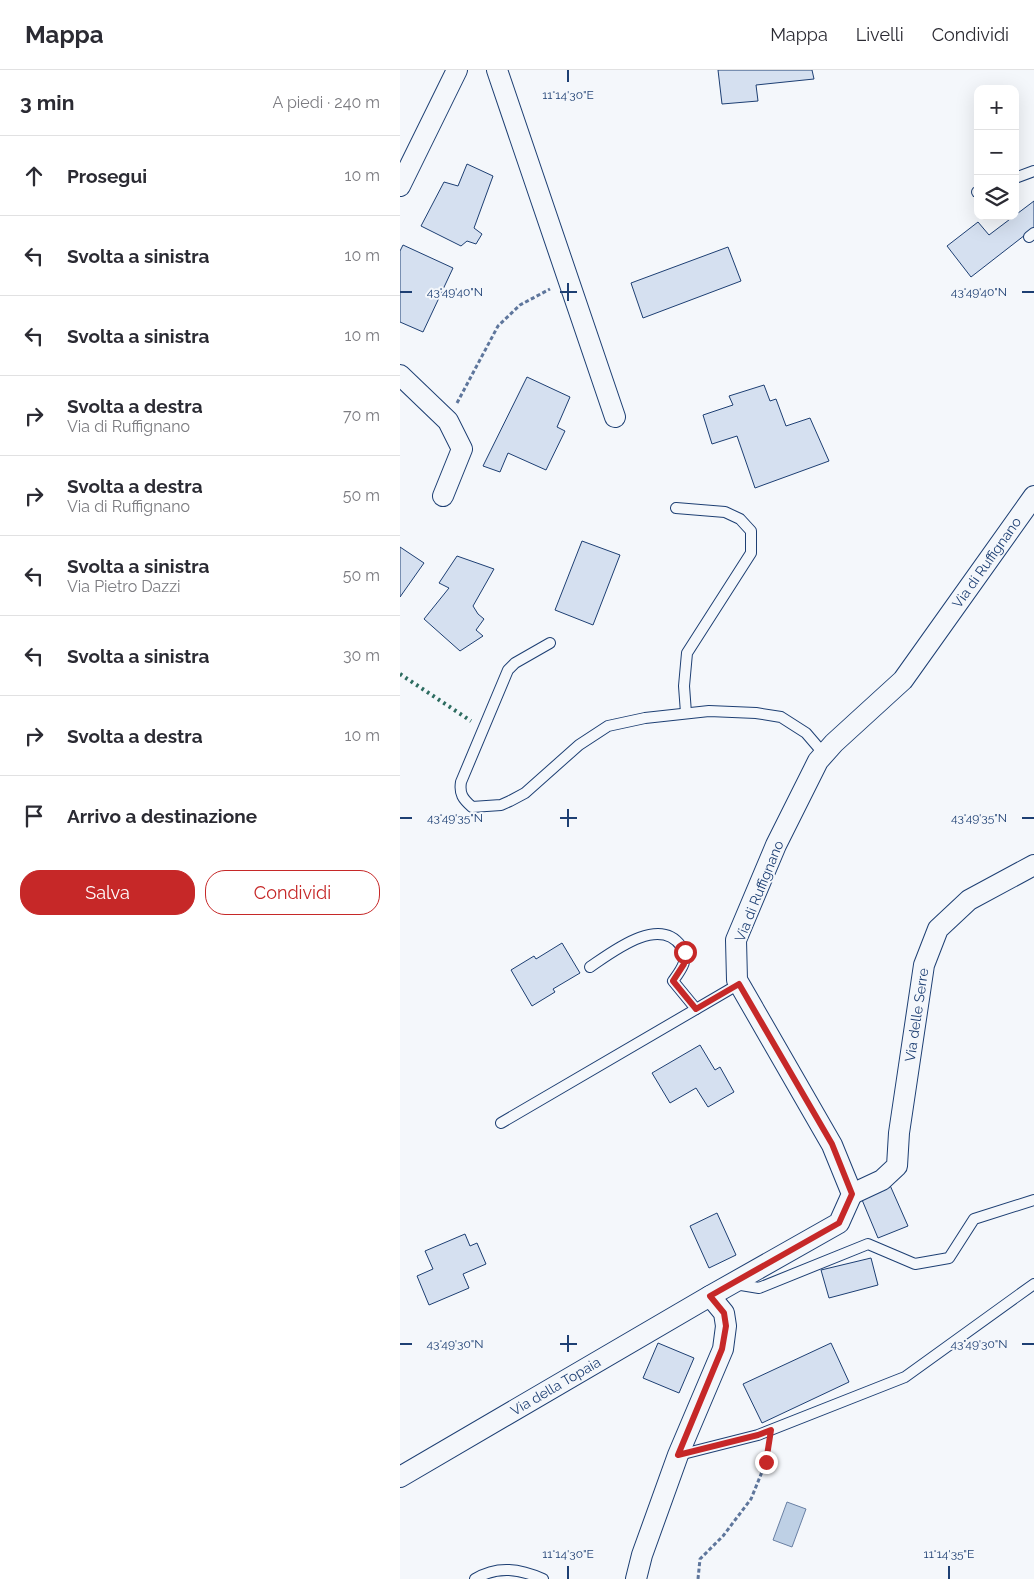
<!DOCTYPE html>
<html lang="it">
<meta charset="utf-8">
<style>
:root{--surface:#fff;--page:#f7f7f7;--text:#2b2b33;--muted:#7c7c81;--line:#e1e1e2;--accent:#c62828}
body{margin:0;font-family:Raleway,sans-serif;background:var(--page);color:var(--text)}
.controls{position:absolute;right:15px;top:15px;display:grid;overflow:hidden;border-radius:10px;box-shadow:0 5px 20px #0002}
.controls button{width:45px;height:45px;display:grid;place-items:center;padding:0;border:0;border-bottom:1px solid var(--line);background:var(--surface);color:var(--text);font:25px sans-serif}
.stop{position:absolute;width:15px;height:15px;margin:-11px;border:4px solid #c62828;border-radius:50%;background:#fff}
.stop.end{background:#c62828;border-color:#fff;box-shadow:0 1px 5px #0008}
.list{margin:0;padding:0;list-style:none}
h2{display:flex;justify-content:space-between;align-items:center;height:65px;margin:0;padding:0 20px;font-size:21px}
h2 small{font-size:16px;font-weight:400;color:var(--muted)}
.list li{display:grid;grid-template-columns:32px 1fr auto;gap:15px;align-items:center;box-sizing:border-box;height:80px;padding:0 20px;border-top:1px solid var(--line)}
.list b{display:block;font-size:19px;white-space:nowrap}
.list p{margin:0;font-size:16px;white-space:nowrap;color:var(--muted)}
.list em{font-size:16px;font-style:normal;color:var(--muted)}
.actions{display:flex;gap:10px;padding:15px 20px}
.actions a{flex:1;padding:11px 0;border:1px solid var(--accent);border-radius:20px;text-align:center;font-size:18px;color:var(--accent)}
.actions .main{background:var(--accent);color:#fff}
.icon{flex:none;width:28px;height:28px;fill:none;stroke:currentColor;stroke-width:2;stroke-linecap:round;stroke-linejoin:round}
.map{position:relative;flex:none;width:634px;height:1509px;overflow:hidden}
header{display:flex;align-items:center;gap:30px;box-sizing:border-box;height:70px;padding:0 25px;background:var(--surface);border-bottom:1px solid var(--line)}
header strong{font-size:24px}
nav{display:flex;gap:28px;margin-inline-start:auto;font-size:18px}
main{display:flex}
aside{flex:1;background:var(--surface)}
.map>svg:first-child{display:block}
.water{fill:#bed0e5;stroke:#687fa3}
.building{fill:#d5e0f0;stroke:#1d3f73}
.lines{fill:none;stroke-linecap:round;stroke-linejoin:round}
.lane-casing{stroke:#1d3f73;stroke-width:12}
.street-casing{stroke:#1d3f73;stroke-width:22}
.path{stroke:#5e769c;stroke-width:3;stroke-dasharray:4 2.5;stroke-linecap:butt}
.lane{stroke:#f4f7fb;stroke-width:10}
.street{stroke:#f4f7fb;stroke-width:20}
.hedge{stroke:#2c6c60;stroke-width:4;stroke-dasharray:2.5 4;stroke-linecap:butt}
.route{stroke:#c62828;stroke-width:6}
.ticks{fill:none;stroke:#1d3f73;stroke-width:2}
.labels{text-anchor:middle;stroke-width:4;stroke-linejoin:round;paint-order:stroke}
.street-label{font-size:14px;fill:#1d3f73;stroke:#f4f7fb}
.ticks-label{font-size:12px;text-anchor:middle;fill:#1d3f73;stroke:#f4f7fb;stroke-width:4;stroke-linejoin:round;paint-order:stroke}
</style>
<header>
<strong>Mappa</strong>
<nav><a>Mappa</a><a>Livelli</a><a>Condividi</a></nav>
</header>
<main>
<aside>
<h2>3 min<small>A piedi · 240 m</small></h2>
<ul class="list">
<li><svg class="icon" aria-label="ahead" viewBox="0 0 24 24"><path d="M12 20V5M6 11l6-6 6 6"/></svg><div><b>Prosegui</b></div><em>10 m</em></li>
<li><svg class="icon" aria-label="left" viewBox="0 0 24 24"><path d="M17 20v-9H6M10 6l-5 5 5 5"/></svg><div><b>Svolta a sinistra</b></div><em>10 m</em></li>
<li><svg class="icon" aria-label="left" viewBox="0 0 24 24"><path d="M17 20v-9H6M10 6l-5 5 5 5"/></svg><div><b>Svolta a sinistra</b></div><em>10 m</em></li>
<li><svg class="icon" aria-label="right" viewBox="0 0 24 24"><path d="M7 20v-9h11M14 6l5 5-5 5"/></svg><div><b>Svolta a destra</b><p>Via di Ruffignano</p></div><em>70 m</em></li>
<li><svg class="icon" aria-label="right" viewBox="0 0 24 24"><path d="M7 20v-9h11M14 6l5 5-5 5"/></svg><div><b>Svolta a destra</b><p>Via di Ruffignano</p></div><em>50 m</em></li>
<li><svg class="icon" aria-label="left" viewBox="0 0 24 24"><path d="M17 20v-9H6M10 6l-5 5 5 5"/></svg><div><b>Svolta a sinistra</b><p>Via Pietro Dazzi</p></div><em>50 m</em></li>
<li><svg class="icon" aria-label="left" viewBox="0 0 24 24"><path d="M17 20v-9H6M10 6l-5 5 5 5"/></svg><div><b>Svolta a sinistra</b></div><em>30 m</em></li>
<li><svg class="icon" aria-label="right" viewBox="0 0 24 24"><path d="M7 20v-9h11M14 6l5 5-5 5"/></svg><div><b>Svolta a destra</b></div><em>10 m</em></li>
<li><svg class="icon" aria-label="arrive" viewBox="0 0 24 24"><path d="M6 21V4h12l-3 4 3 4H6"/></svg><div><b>Arrivo a destinazione</b></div></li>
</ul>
<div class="actions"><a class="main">Salva</a><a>Condividi</a></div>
</aside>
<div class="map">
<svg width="634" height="1509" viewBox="0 0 634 1509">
<rect width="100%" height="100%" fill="#f4f7fb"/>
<polygon class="water" points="387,1432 406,1439 392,1477 373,1470"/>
<g class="building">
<polygon points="318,0 412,0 414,9 356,15 358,31 322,34"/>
<polygon points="67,94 93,106 74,158 82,164 76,174 67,171 61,176 21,156 44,112 58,116"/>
<polygon points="634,131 634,158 571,207 547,176 578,152 589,165"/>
<polygon points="3,175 53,198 23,262 0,252 0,181"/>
<polygon points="328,177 341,211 243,248 231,213"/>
<polygon points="127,307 170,327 157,357 165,361 146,400 108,383 100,402 83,396"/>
<polygon points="364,315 370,331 376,329 386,356 410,348 429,391 355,418 337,366 312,374 303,345 333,335 329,326"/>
<polygon points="182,471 220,485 193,555 155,540"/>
<polygon points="0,477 24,493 0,527"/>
<polygon points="57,486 94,499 73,536 78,544 84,549 76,560 83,566 60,581 24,549 49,518 39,513"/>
<polygon points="162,873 180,903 153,919 155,922 132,936 111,900 134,886 136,889"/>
<polygon points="300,975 315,1000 320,997 334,1022 308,1037 296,1018 270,1033 252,1003"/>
<polygon points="489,1113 508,1156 478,1168 460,1125"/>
<polygon points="317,1143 336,1185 309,1198 290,1156"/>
<polygon points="65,1164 70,1176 77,1173 86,1194 63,1204 69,1218 29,1235 17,1206 33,1199 25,1181"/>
<polygon points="471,1188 478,1215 429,1228 421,1200"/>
<polygon points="258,1273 294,1288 279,1323 243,1308"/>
<polygon points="431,1273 449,1312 362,1353 343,1314"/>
</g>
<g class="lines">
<defs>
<g id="lane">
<polyline points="615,108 634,101"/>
<polyline points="577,122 578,122"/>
<polyline points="629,167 634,163"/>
<polyline points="276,438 325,442 340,449 351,461 351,483 287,583 284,616 286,643"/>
<path d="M150 573 115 593 108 600 61 712C59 724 63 729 72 737L101 735 110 731 125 723 179 675 208 656 245 648 309 641 356 643 381 647 406 663 424 684"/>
<path d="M190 897C212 882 259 845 281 876 290 889 281 900 273 911L296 939"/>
<polyline points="101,1053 339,914"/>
<polyline points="335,1214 359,1218 468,1174 515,1194 549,1188 574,1149 634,1130"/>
<polyline points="279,1385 358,1365 505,1307 634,1214"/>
<path d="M75 1509C98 1495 120 1499 143 1509"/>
</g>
<g id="street">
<polyline points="97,0 215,347"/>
<polyline points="0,116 57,0"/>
<polyline points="0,305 48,351 62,379 43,426"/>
<path id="s1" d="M452 1124 482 1110 497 1096 499 1063 524 895 538 859 569 830 634 795"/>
<path id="s2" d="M0 1407 310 1226 439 1153 452 1124 432 1075 337 910 336 870 376 775 418 691 434 673 503 610 634 426"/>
<polyline points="236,1509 242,1485 278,1385 323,1279 326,1256 324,1243 310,1226"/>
</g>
</defs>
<use href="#lane" class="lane-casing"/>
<use href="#street" class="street-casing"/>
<g class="path">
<polyline points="57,333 98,256 120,235 150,219"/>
<polyline points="298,1509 300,1489 323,1466 351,1429 366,1392 368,1379"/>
</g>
<use href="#lane" class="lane"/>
<use href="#street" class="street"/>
<polyline class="hedge" points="0,604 71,651"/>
</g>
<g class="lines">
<polyline class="route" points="285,882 284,894 273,911 296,939 339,914 432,1074 452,1124 439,1153 310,1226 324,1243 326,1256 322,1279 278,1385 358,1365 371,1360 366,1392"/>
</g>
<path class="ticks" d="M168 0V12M168 213V231M0 222H12M160 222H177M622 222H634M168 739V757M0 748H12M160 748H177M622 748H634M168 1265V1282M0 1274H12M160 1274H177M622 1274H634M168 1496V1509M549 1496V1509"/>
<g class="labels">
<g class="street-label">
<text dy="5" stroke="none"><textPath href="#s2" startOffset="1281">Via di Ruffignano</textPath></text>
<text transform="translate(359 821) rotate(-68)" y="5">Via di Ruffignano</text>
<text dy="5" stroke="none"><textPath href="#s1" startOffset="206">Via delle Serre</textPath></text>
<text dy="5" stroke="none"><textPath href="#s2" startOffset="180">Via della Topaia</textPath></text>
</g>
</g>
<g class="ticks-label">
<text x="168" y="29">11°14'30"E</text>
<text x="55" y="226">43°49'40"N</text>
<text x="579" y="226">43°49'40"N</text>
<text x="55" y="752">43°49'35"N</text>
<text x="579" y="752">43°49'35"N</text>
<text x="55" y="1278">43°49'30"N</text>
<text x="579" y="1278">43°49'30"N</text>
<text x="168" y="1488">11°14'30"E</text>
<text x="549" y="1488">11°14'35"E</text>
</g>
</svg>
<div class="controls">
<button>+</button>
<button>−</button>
<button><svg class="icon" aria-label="layers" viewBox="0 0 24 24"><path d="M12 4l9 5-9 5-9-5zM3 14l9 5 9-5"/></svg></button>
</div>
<div class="stop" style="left:285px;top:882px"></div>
<div class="stop end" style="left:366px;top:1392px"></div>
</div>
</main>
